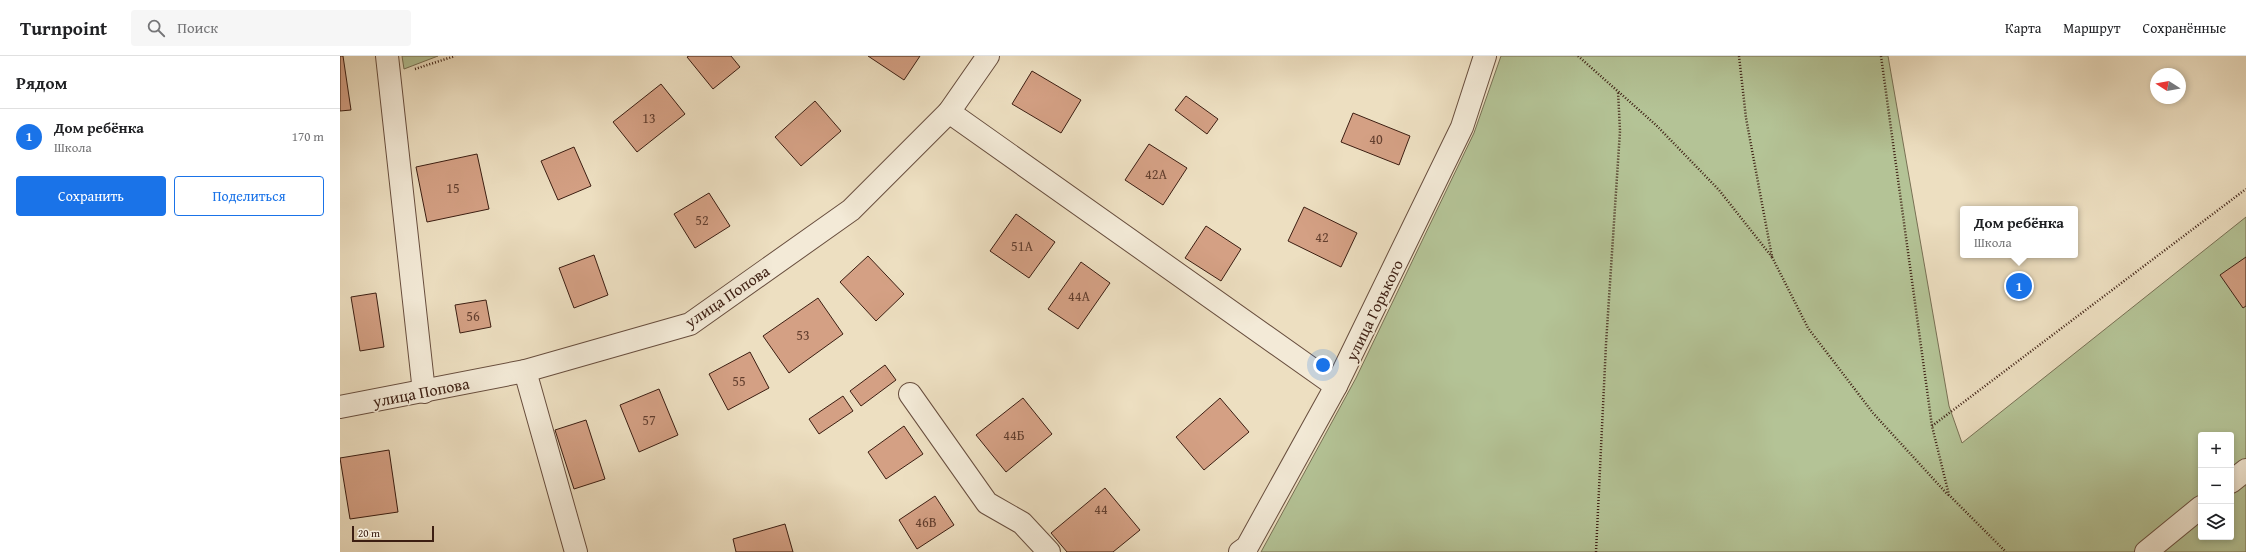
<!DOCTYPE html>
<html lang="ru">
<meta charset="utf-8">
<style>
:root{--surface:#fff;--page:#f6f6f6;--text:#202124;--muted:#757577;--line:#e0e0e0;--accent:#1a73e8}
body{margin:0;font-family:"Gentium Book Plus",serif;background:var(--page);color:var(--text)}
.controls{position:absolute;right:12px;bottom:12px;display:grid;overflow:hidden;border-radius:4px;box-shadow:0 2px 6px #0003}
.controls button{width:36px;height:36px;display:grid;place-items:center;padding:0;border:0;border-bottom:1px solid var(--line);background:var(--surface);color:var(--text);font:20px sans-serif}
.compass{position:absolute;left:1810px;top:12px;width:36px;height:36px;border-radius:50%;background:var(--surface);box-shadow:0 2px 6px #0003;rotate:281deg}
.scale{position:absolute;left:12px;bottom:10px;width:82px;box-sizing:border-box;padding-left:4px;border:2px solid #3c1e12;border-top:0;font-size:11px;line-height:14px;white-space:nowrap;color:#3c1e12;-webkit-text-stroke:3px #f3ead7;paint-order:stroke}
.you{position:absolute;left:983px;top:309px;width:14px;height:14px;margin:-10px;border:3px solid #fff;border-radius:50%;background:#1a73e8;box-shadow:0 0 0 6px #1a73e833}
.badge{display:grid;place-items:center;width:26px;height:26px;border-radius:50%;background:var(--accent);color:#fff;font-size:13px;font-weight:700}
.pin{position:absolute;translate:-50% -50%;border:2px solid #fff;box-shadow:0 1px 4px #0006}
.popup{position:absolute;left:1620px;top:150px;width:118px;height:52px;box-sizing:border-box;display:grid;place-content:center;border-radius:4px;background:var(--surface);filter:drop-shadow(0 1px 3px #0005);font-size:13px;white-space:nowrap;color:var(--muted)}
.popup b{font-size:15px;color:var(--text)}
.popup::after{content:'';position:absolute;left:50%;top:100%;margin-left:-8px;border:8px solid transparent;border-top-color:var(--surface)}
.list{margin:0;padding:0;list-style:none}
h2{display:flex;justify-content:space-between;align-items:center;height:52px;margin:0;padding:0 16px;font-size:17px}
h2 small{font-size:13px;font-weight:400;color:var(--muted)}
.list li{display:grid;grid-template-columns:26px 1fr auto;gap:12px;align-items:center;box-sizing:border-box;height:56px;padding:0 16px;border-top:1px solid var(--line)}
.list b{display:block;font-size:15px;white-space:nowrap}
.list p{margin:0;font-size:13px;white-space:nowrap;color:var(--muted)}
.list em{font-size:13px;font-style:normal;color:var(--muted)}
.actions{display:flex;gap:8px;padding:12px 16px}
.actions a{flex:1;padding:9px 0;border:1px solid var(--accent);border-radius:4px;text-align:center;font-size:14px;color:var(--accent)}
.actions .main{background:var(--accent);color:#fff}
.icon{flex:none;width:22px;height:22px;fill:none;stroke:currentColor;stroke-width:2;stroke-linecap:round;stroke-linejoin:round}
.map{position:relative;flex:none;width:1906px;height:496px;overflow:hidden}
header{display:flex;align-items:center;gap:24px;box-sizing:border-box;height:56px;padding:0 20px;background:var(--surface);border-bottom:1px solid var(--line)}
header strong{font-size:19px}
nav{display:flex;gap:22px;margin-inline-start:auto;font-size:14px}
.search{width:280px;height:36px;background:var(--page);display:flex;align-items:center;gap:10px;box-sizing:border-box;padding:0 14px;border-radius:4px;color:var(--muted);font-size:15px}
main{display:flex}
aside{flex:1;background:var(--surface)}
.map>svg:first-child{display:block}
.green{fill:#b4c396;stroke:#787054;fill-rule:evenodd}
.building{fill:#d4a084;stroke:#3c1e12}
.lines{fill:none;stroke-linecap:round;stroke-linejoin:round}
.minor-casing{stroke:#684e3e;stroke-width:24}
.path{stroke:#3c1e12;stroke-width:2.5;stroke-dasharray:1 2;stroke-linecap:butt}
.minor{stroke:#f3ead7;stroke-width:22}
.labels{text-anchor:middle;stroke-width:3.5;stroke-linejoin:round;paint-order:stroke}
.number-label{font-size:14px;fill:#623e2e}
.street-label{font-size:16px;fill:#3c1e12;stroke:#f3ead7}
</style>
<header>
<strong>Turnpoint</strong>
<div class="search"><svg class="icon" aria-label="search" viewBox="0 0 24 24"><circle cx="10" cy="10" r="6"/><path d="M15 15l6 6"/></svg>Поиск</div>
<nav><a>Карта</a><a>Маршрут</a><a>Сохранённые</a></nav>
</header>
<main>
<aside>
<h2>Рядом<small></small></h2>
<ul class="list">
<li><span class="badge">1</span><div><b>Дом ребёнка</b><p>Школа</p></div><em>170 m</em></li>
</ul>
<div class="actions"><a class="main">Сохранить</a><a>Поделиться</a></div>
</aside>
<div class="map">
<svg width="1906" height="496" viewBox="0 0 1906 496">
<rect width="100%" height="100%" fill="#eddfc1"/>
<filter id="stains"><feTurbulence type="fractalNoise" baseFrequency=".005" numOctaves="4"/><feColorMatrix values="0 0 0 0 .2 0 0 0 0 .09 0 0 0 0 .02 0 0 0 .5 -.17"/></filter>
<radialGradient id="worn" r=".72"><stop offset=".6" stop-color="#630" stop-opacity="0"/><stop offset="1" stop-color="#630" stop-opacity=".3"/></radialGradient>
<g class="green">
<polygon points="62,0 98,0 64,13"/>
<path d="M1161 0H1548L1609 350 1622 387 1906 161V496H921L1016 322 1134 77ZM1861 379H1891V481H1861Z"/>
</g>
<g class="building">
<polygon points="0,0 3,0 11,54 0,55"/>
<polygon points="349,0 391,0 400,11 373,33 347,1"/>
<polygon points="528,0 580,0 564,24"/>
<polygon points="692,15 741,44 721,77 672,48"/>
<polygon points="321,28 345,58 297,96 273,66"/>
<polygon points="846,40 878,63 867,78 835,54"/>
<polygon points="475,45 501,75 461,110 435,81"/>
<polygon points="1013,57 1070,80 1059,109 1001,86"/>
<polygon points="809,88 847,112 823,149 785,124"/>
<polygon points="234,91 251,130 218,144 201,105"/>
<polygon points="137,98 149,153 87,166 76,111"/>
<polygon points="369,137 390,170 355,192 334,158"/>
<polygon points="964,151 1017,177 1001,211 948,185"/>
<polygon points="676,158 715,186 689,222 650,195"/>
<polygon points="866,170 901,193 881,225 845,202"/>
<polygon points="254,199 268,239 234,252 219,212"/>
<polygon points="528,200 564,238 536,265 500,226"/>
<polygon points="1906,201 1906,250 1903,252 1880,219"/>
<polygon points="741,206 770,227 738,273 708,253"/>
<polygon points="36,237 44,291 20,295 11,241"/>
<polygon points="478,242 503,278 449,317 423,280"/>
<polygon points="146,244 151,271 120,277 115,249"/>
<polygon points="410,296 429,332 388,354 369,318"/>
<polygon points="545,309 556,324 521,350 510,335"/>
<polygon points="319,333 338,379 299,396 280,349"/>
<polygon points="503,340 513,355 479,378 469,363"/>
<polygon points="683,342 712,378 666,416 636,379"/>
<polygon points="880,342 909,376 864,414 836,381"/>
<polygon points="246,364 265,423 234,433 215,374"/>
<polygon points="564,370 583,398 546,423 528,396"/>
<polygon points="49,394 58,456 10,463 0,402"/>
<polygon points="765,432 800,474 773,496 727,496 711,477"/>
<polygon points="595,440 614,469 577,493 559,464"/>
<polygon points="445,468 453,496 396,496 393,483"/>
</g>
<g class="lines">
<defs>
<g id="minor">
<polyline points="47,0 84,336"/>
<polyline points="609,56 996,330"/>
<polyline points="185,315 236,496"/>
<polyline points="570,338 647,447 682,467 709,496"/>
<polyline points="0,351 185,315 350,268 511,154 609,56 648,0"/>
<polyline points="1891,426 1906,414"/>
<polyline points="900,496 907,491 996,330 1122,71 1145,0"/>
<polyline points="1806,496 1861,451"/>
</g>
</defs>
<use href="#minor" class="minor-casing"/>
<g class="path">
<polyline points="1238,0 1316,69 1379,134 1432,201"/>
<polyline points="1399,0 1406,62 1432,201 1468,272 1533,357 1608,439"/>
<polyline points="1541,0 1592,370 1609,439 1666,496"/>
<polyline points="75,13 115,0"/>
<polyline points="1592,370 1906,133"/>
<polyline points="1256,496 1266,288 1280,75 1278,35"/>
</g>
<use href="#minor" class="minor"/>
</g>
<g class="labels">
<g class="number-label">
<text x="309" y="67">13</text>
<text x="1036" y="88">40</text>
<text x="816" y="123">42А</text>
<text x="113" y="137">15</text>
<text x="362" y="169">52</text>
<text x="982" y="186">42</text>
<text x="682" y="195">51А</text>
<text x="739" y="245">44А</text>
<text x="133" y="265">56</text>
<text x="463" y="284">53</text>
<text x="399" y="330">55</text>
<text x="309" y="369">57</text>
<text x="674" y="384">44Б</text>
<text x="761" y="458">44</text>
<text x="586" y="471">46В</text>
</g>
<g class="street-label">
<text transform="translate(387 240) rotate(-34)" y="6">улица Попова</text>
<text transform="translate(1034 254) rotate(-64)" y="6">улица Горького</text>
<text transform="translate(81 336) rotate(-11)" y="6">улица Попова</text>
</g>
</g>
<rect width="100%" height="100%" filter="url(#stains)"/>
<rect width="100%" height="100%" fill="url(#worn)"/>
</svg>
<div class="controls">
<button>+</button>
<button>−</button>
<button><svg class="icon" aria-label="layers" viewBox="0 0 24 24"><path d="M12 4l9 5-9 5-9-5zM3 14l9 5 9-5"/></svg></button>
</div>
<svg class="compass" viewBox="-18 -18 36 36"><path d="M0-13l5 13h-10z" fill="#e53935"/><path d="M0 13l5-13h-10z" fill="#757577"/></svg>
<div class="scale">20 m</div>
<div class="you"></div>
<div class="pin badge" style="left:1679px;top:230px">1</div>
<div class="popup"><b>Дом ребёнка</b>Школа</div>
</div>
</main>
